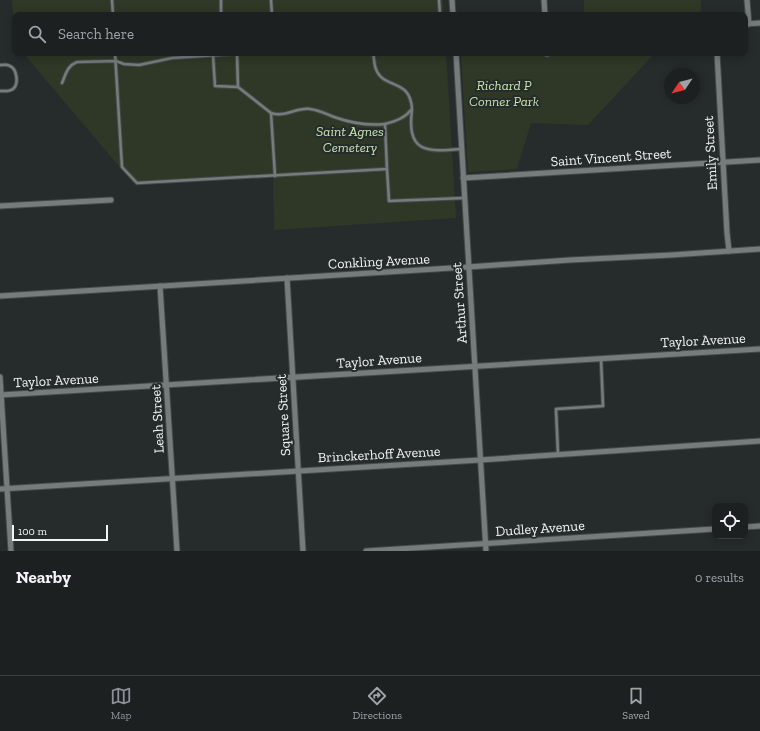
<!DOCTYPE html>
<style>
:root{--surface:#1c2020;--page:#292d2d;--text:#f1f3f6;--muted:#a0a3a5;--line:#3a3e3e;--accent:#8c9099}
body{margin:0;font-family:"Zilla Slab",serif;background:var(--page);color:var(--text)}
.controls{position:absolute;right:12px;bottom:12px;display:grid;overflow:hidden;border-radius:8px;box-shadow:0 2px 10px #0003}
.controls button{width:36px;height:36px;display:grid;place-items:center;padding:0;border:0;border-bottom:1px solid var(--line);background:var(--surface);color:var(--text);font:20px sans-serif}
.compass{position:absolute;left:664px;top:68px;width:36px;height:36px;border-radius:50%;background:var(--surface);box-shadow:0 2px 10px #0003;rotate:235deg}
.scale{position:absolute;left:12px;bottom:10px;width:96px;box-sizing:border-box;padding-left:4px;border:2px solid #f1f4f4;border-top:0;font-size:11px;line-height:14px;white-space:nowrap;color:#f1f4f4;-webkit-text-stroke:3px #262b2b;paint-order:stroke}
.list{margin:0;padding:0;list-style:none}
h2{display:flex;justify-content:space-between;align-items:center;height:52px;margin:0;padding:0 16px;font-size:17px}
h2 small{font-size:13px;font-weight:400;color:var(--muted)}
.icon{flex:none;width:22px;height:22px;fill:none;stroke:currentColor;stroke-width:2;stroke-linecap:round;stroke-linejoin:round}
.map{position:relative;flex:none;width:760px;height:551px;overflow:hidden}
.search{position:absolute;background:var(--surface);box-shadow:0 2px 10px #0003;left:12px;right:12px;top:12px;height:44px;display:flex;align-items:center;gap:10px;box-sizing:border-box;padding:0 14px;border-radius:8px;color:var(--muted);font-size:15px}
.sheet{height:124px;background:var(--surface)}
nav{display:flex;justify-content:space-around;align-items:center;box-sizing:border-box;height:56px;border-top:1px solid var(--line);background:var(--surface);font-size:11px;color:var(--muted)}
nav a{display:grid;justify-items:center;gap:2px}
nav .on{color:var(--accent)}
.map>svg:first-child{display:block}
.green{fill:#2f3827}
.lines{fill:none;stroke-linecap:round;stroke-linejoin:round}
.lane-casing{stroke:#454949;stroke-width:4.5}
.street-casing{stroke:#454949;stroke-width:7}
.lane{stroke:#767c7c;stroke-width:2.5}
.street{stroke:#767c7c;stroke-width:5}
.labels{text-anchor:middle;stroke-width:4;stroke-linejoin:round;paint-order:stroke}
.park-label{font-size:14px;font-style:italic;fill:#c6e5ad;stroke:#262b2b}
.street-label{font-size:14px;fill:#f1f4f4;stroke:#262b2b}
</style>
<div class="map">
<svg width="760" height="551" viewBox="0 0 760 551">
<rect width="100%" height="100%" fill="#262b2b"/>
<g class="green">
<polygon points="12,0 443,0 444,15 15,15 15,43"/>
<rect x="584" y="0" width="117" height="15"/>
<polygon points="23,53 446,53 456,218 274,230 273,177 133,183"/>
<polygon points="486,53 655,53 588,125 531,123 517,169 468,172 461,54"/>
</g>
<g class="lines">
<defs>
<g id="lane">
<polyline points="112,0 113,15"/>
<polyline points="221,0 221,15"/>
<polyline points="271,0 272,15"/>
<polyline points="439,0 440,15"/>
<path d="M115 53 122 167 137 183 387 169 385 124C396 121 405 118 412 109 410 76 381 91 375 66 374 62 374 57 373 53"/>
<polyline points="287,53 299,53"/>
<path d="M237 54 238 87 271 113C284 118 297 107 310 109 319 110 326 114 334 117 351 123 366 126 385 124"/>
<polyline points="213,55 215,86 238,87"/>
<path d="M0 65C3 65 7 64 10 66 17 69 19 84 13 89 9 92 4 91 0 91"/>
<path d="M62 83C66 74 67 66 77 62L116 61 124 64 139 65 172 58 249 53"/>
<path d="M412 110C406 153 427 152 461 149"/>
<polyline points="271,113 275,176"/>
<polyline points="387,169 389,201 464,198"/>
<polyline points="558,454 556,409 603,406 601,359"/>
</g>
<g id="street">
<polyline points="452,0 453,15"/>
<polyline points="544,0 545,15"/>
<polyline points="747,0 749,24"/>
<polyline points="745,24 760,23"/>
<polyline points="456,53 486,551"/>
<polyline points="547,53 547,54"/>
<polyline points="717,53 727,233 729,251"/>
<polyline points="463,178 760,160"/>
<polyline points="0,206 111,200"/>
<polyline points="287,278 303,551"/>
<polyline points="160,286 177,551"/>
<polyline points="0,296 468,267 570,260 671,255 760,249"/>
<polyline points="0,377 11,551"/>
<polyline points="0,395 760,349"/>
<polyline points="0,489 480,460 760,441"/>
<polyline points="745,527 760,526"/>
<polyline points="366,551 715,529"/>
</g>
</defs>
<use href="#lane" class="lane-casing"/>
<use href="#street" class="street-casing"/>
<use href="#lane" class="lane"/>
<use href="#street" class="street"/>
</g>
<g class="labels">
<g class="park-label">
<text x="504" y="90">Richard P<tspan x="504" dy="16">Conner Park</tspan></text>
<text x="350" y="136">Saint Agnes<tspan x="350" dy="16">Cemetery</tspan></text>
</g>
<g class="street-label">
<text transform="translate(710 153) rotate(-93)" y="5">Emily Street</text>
<text transform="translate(611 157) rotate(-4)" y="5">Saint Vincent Street</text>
<text transform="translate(379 261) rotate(-3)" y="5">Conkling Avenue</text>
<text transform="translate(459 303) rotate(-94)" y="5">Arthur Street</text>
<text transform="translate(703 340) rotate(-3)" y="5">Taylor Avenue</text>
<text transform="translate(379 360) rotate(-4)" y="5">Taylor Avenue</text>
<text transform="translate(56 380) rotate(-3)" y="5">Taylor Avenue</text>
<text transform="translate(283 415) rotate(-93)" y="5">Square Street</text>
<text transform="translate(157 419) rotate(-93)" y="5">Leah Street</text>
<text transform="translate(379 454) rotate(-3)" y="5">Brinckerhoff Avenue</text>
<text transform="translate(540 528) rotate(-4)" y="5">Dudley Avenue</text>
</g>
</g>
</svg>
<div class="controls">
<button><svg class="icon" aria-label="locate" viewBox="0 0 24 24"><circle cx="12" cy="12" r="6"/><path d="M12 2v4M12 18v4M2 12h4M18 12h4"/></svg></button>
</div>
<svg class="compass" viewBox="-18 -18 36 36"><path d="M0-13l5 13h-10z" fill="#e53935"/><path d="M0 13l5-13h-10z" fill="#a0a3a5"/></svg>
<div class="scale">100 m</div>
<div class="search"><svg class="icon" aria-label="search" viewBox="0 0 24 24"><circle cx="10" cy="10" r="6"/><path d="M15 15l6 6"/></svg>Search here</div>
</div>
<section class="sheet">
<h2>Nearby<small>0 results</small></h2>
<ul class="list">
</ul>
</section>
<nav>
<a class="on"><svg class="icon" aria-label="map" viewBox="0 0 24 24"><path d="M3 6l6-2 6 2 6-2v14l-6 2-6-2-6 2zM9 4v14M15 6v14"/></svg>Map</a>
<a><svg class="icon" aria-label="directions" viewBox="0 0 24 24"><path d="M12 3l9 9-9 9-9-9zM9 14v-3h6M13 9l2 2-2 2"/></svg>Directions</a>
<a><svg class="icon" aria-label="saved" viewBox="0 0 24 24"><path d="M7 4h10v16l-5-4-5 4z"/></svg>Saved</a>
</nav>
